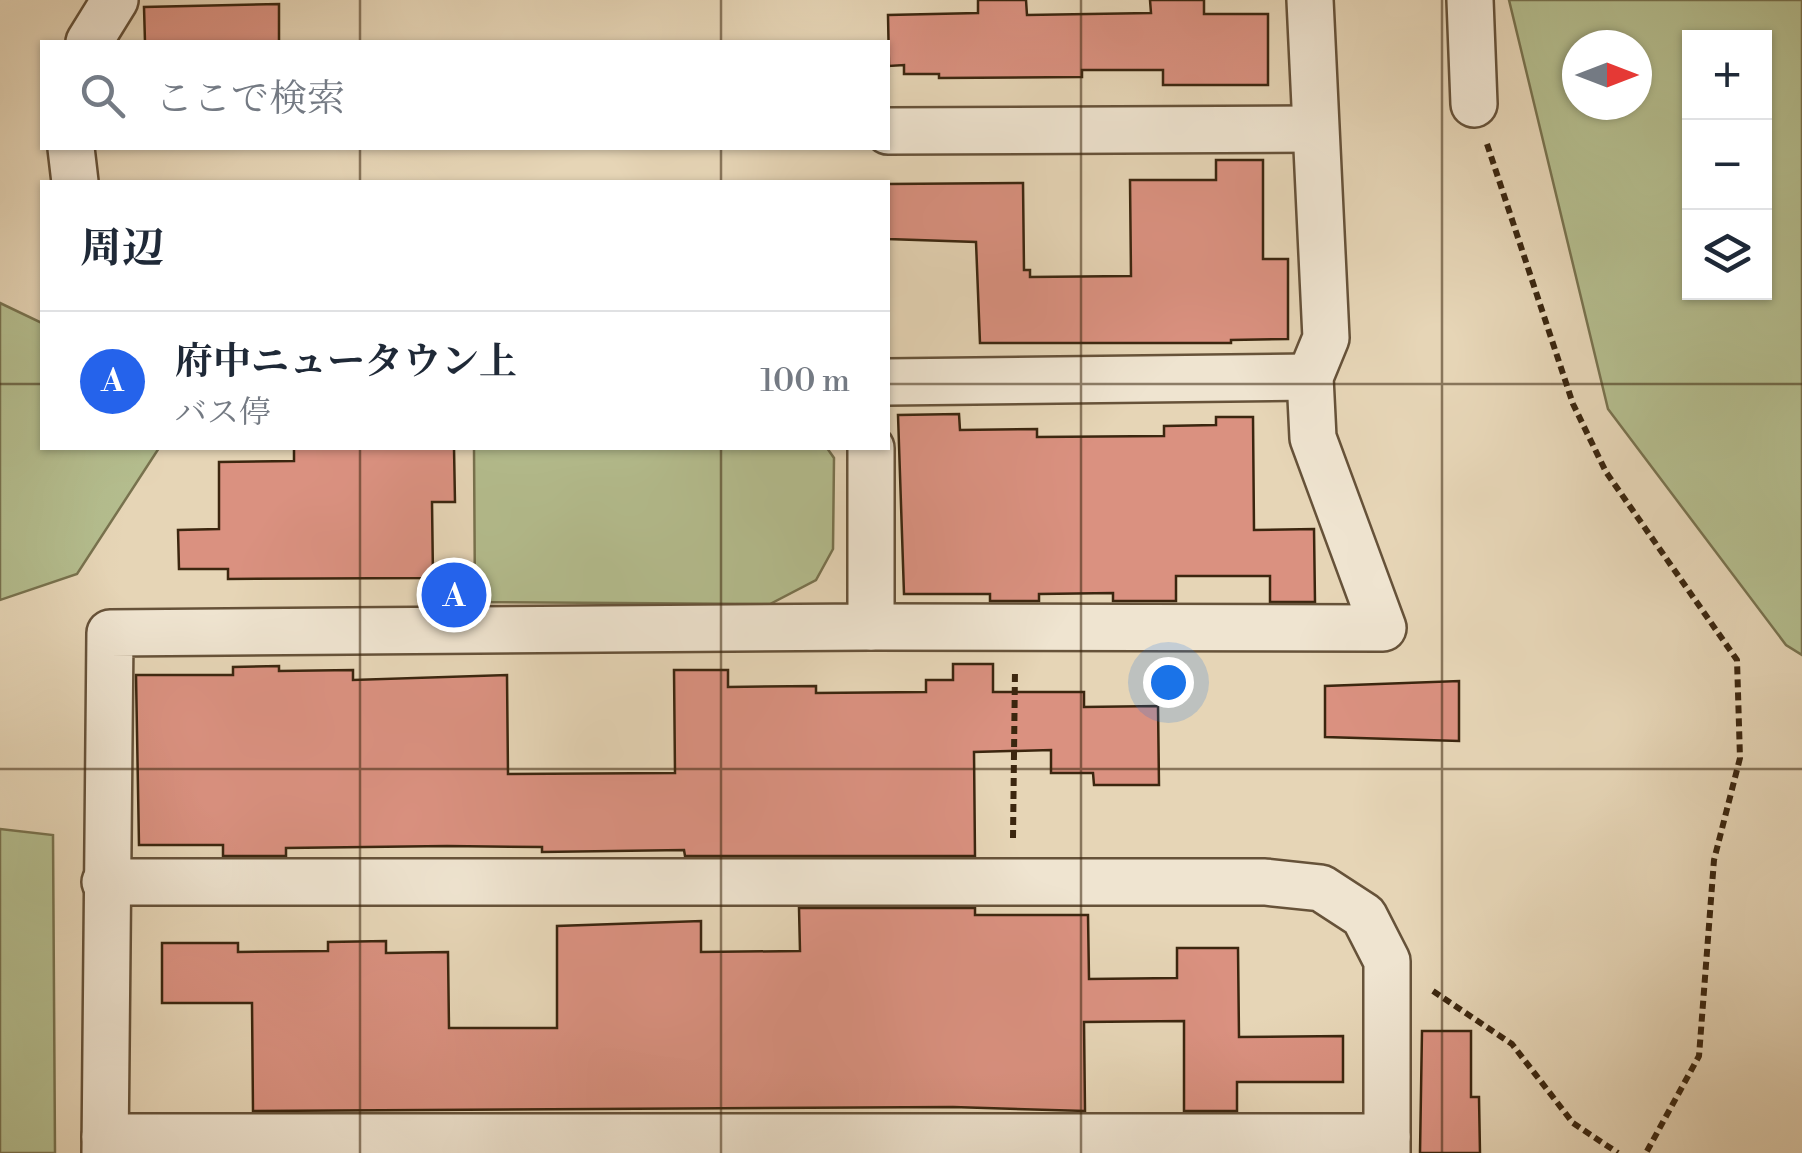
<!DOCTYPE html>
<html lang="ja">
<meta charset="utf-8">
<style>
:root{--surface:#fff;--page:#f6f6f7;--text:#1f2937;--muted:#747a83;--line:#e0e1e3;--accent:#2563eb}
body{margin:0;font-family:"Libre Bodoni","Noto Serif JP",serif;background:var(--page);color:var(--text)}
.controls{position:absolute;right:30px;top:30px;display:grid;overflow:hidden;border-radius:0px;box-shadow:0 2px 8px #0004}
.controls button{width:90px;height:90px;display:grid;place-items:center;padding:0;border:0;border-bottom:2px solid var(--line);background:var(--surface);color:var(--text);font:50px sans-serif}
.compass{position:absolute;left:1562px;top:30px;width:90px;height:90px;border-radius:50%;background:var(--surface);box-shadow:0 2px 8px #0004;rotate:90deg}
.you{position:absolute;left:1168px;top:682px;width:35px;height:35px;margin:-25px;border:8px solid #fff;border-radius:50%;background:#1a73e8;box-shadow:0 0 0 15px #1a73e833}
.badge{display:grid;place-items:center;width:65px;height:65px;border-radius:50%;background:var(--accent);color:#fff;font-size:32px;font-weight:700}
.pin{position:absolute;translate:-50% -50%;border:5px solid #fff;box-shadow:0 2px 10px #0006}
.list{margin:0;padding:0;list-style:none}
h2{display:flex;justify-content:space-between;align-items:center;height:130px;margin:0;padding:0 40px;font-size:42px}
h2 small{font-size:32px;font-weight:400;color:var(--muted)}
.list li{display:grid;grid-template-columns:65px 1fr auto;gap:30px;align-items:center;box-sizing:border-box;height:140px;padding:0 40px;border-top:2px solid var(--line)}
.list b{display:block;font-size:38px;white-space:nowrap}
.list p{margin:0;font-size:32px;white-space:nowrap;color:var(--muted)}
.list em{font-size:32px;font-style:normal;color:var(--muted)}
.icon{flex:none;width:55px;height:55px;fill:none;stroke:currentColor;stroke-width:2;stroke-linecap:round;stroke-linejoin:round}
.map{position:relative;flex:none;width:1802px;height:1153px;overflow:hidden}
.search{position:absolute;background:var(--surface);box-shadow:0 2px 8px #0004;left:40px;top:40px;width:850px;height:110px;display:flex;align-items:center;gap:25px;box-sizing:border-box;padding:0 35px;border-radius:0px;color:var(--muted);font-size:38px}
.panel{position:absolute;background:var(--surface);box-shadow:0 2px 8px #0004;left:40px;top:180px;width:850px;height:270px;border-radius:0px}
.map>svg:first-child{display:block}
.green{fill:#b4bd8e;stroke:#78724e;stroke-width:2.5;fill-rule:evenodd}
.building{fill:#da9180;stroke:#3b260f;stroke-width:2.5}
.lines{fill:none;stroke-linecap:round;stroke-linejoin:round}
.minor-casing{stroke:#665239;stroke-width:50}
.path{stroke:#3b260f;stroke-width:6;stroke-dasharray:8 5;stroke-linecap:butt}
.minor{stroke:#efe4d0;stroke-width:45}
.grid{fill:none;stroke:#3b260f;stroke-width:2.5;stroke-opacity:0.55}
</style>
<div class="map">
<svg width="1802" height="1153" viewBox="0 0 1802 1153">
<rect width="100%" height="100%" fill="#e6d5b6"/>
<filter id="stains"><feTurbulence type="fractalNoise" baseFrequency=".002" numOctaves="4"/><feColorMatrix values="0 0 0 0 .2 0 0 0 0 .09 0 0 0 0 .02 0 0 0 .5 -.17"/></filter>
<radialGradient id="worn" r=".72"><stop offset=".6" stop-color="#630" stop-opacity="0"/><stop offset="1" stop-color="#630" stop-opacity=".3"/></radialGradient>
<g class="green">
<path d="M1509 0H1802V655L1786 645 1608 409ZM1690 38H1764V292H1690ZM1637 45V105H1577V45Z"/>
<polygon points="0,303 42,323 42,448 159,448 77,574 0,600"/>
<polygon points="474,448 827,448 834,458 833,549 816,580 770,604 475,602"/>
<polygon points="0,829 53,835 55,1153 0,1153"/>
</g>
<g class="building">
<polygon points="978,0 1026,0 1027,15 1151,13 1150,0 1204,0 1204,14 1268,14 1268,85 1163,85 1163,70 1082,70 1082,77 939,78 939,74 904,74 904,65 889,66 888,15 978,13"/>
<polygon points="279,4 279,42 145,42 144,7"/>
<polygon points="1216,160 1263,160 1263,259 1288,259 1288,339 1231,340 1231,343 980,343 976,242 888,239 888,184 1023,183 1024,270 1030,270 1030,277 1131,276 1130,180 1216,180"/>
<polygon points="959,414 960,430 1037,429 1037,437 1164,436 1164,426 1216,425 1216,417 1253,417 1254,530 1314,529 1315,602 1270,602 1270,576 1176,576 1176,601 1113,601 1113,593 1039,594 1039,601 990,601 990,594 904,594 898,415"/>
<polygon points="294,448 454,448 455,502 432,502 433,578 228,579 228,569 179,569 178,530 219,529 219,462 294,461"/>
<polygon points="953,664 993,664 993,692 1084,692 1084,707 1158,706 1159,785 1094,785 1093,773 1051,773 1051,750 974,752 975,856 685,856 684,850 542,852 542,847 447,846 286,848 286,856 223,856 223,845 139,845 136,675 233,675 233,667 279,666 279,671 353,670 353,680 507,675 508,774 675,773 674,670 728,670 728,687 816,686 816,693 926,692 926,680 953,680"/>
<polygon points="1459,681 1459,741 1325,737 1325,686"/>
<polygon points="799,908 975,908 975,915 1088,915 1089,979 1177,978 1177,948 1238,948 1239,1037 1343,1036 1343,1082 1237,1082 1237,1111 1184,1111 1184,1021 1084,1022 1085,1111 953,1107 253,1111 252,1003 162,1003 162,943 238,943 238,952 328,951 328,942 386,941 386,953 448,952 449,1028 557,1028 557,926 701,921 701,952 800,951"/>
<polygon points="1422,1031 1471,1031 1471,1097 1479,1097 1480,1153 1420,1153"/>
</g>
<g class="lines">
<defs>
<g id="minor">
<polyline points="1470,0 1474,104"/>
<polyline points="89,42 115,0"/>
<polyline points="888,131 1313,129"/>
<polyline points="71,148 75,182"/>
<polyline points="888,382 1310,377"/>
<polyline points="871,627 1383,628 1313,438 1310,377 1326,338 1310,0"/>
<polyline points="105,882 1265,882 1321,888 1364,916 1387,961 1387,1153"/>
<polyline points="105,1137 1387,1137"/>
<polyline points="105,1153 110,633 871,627 871,448"/>
</g>
</defs>
<use href="#minor" class="minor-casing"/>
<g class="path">
<polyline points="1487,144 1573,404 1606,472 1737,660 1740,758 1714,860 1699,1056 1646,1153"/>
<polyline points="1013,838 1015,670"/>
<polyline points="1433,991 1512,1044 1573,1123 1618,1153"/>
</g>
<use href="#minor" class="minor"/>
</g>
<path class="grid" d="M360 0V42M721 0V42M1081 0V1153M1442 0V1153M360 148V182M721 148V182M0 384H42M888 384H1802M360 448V1153M721 448V1153M0 769H1802"/>
<rect width="100%" height="100%" filter="url(#stains)"/>
<rect width="100%" height="100%" fill="url(#worn)"/>
</svg>
<div class="controls">
<button>+</button>
<button>−</button>
<button><svg class="icon" aria-label="layers" viewBox="0 0 24 24"><path d="M12 4l9 5-9 5-9-5zM3 14l9 5 9-5"/></svg></button>
</div>
<svg class="compass" viewBox="-18 -18 36 36"><path d="M0-13l5 13h-10z" fill="#e53935"/><path d="M0 13l5-13h-10z" fill="#747a83"/></svg>
<div class="you"></div>
<div class="pin badge" style="left:454px;top:595px">A</div>
<div class="search"><svg class="icon" aria-label="search" viewBox="0 0 24 24"><circle cx="10" cy="10" r="6"/><path d="M15 15l6 6"/></svg>ここで検索</div>
<section class="panel">
<h2>周辺<small></small></h2>
<ul class="list">
<li><span class="badge">A</span><div><b>府中ニュータウン上</b><p>バス停</p></div><em>100 m</em></li>
</ul>
</section>
</div>
